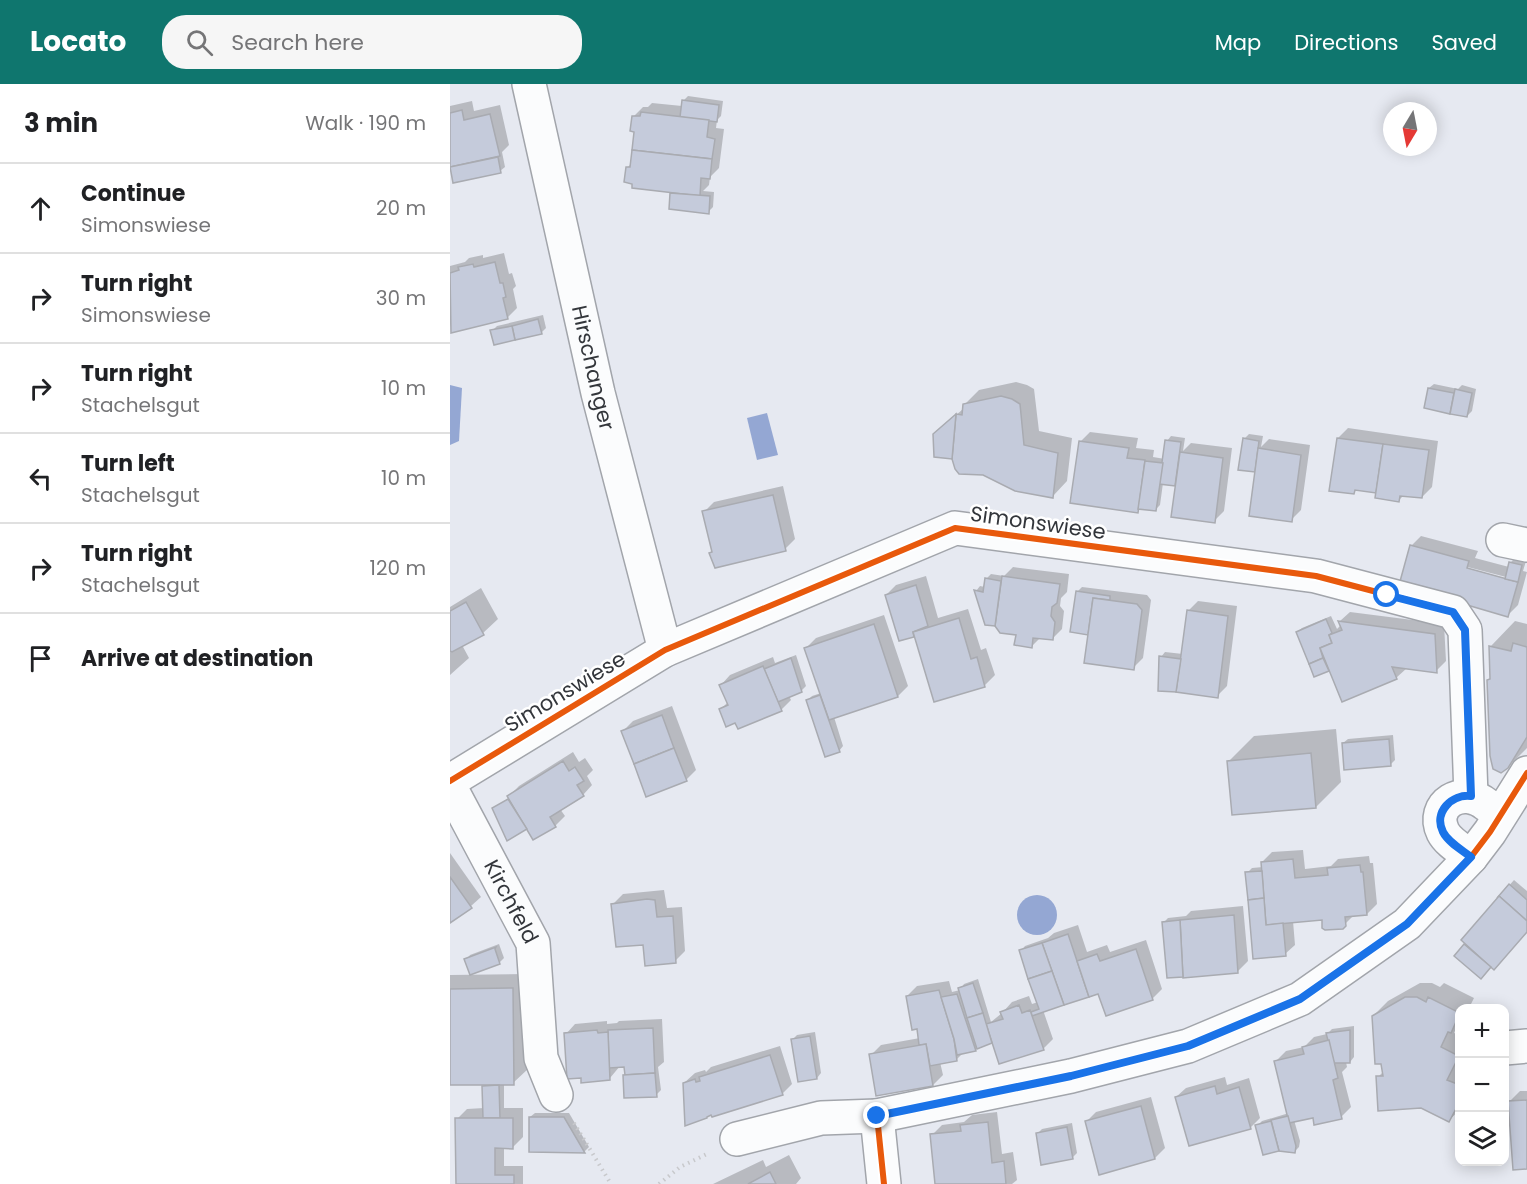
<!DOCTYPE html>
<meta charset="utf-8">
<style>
:root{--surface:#fff;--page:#f6f6f6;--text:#202124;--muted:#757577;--line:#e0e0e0;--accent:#0f766e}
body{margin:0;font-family:Poppins,sans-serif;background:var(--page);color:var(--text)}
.controls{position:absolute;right:18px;bottom:18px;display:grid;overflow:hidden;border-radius:12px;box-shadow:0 3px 15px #0003}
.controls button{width:54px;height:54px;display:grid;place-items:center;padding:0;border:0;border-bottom:2px solid var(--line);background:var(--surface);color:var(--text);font:30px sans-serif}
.compass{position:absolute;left:933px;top:18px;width:54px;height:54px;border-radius:50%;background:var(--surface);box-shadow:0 3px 15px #0003;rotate:190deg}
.stop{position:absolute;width:18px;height:18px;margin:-14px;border:4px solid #1a73e8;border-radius:50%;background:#fff}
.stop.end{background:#1a73e8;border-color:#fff;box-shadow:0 2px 6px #0008}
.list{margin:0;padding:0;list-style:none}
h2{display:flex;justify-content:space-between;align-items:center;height:78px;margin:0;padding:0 24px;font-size:26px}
h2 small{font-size:20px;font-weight:400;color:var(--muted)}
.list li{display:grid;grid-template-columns:39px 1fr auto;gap:18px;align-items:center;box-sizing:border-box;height:90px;padding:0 24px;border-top:2px solid var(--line)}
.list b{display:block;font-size:22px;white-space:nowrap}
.list p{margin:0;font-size:20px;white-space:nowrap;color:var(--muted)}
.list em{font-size:20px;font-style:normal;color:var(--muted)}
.icon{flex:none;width:33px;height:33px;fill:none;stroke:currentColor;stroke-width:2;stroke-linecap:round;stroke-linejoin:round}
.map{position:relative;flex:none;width:1077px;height:1100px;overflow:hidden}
header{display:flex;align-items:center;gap:36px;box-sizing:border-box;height:84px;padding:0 30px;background:var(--accent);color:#fff}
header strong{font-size:28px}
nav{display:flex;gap:33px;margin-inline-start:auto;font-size:21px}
.search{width:420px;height:54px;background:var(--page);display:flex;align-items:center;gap:15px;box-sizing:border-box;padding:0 21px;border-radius:24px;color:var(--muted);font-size:22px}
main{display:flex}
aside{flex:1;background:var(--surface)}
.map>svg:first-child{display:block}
.water{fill:#94a7d3}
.shadow{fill:#0003;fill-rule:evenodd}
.building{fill:#c5cbdb;stroke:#a9abb1;stroke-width:1.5}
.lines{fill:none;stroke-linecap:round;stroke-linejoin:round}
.minor-casing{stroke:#a2a5ab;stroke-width:36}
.path{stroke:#c8c9cc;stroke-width:4;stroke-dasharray:1.5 4.5;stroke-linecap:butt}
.minor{stroke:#fbfcfd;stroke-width:33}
.cycleway-casing{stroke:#fff;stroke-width:10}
.cycleway{stroke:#e8590c;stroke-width:6}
.route{stroke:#1a73e8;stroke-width:8}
.labels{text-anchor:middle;stroke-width:5;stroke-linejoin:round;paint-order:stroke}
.street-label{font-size:21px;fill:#33363b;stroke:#fff}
</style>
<header>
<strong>Locato</strong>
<div class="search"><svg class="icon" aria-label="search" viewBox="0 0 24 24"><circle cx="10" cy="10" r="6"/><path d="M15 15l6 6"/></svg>Search here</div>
<nav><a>Map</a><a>Directions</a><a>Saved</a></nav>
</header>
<main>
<aside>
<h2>3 min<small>Walk · 190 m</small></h2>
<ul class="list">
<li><svg class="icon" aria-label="ahead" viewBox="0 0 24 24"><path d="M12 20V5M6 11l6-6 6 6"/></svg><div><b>Continue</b><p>Simonswiese</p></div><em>20 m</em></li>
<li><svg class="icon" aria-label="right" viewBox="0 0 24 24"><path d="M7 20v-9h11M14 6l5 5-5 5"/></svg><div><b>Turn right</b><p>Simonswiese</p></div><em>30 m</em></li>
<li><svg class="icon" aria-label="right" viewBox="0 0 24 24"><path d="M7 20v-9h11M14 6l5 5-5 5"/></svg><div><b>Turn right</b><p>Stachelsgut</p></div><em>10 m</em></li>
<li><svg class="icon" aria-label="left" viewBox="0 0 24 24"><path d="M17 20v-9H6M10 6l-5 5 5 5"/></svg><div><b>Turn left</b><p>Stachelsgut</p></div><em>10 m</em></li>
<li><svg class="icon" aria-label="right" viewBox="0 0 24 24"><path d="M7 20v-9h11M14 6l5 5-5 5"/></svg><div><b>Turn right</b><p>Stachelsgut</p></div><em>120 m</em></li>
<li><svg class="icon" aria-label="arrive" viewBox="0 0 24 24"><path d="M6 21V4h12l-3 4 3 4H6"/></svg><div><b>Arrive at destination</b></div></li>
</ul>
</aside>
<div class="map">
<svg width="1077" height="1100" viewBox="0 0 1077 1100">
<rect width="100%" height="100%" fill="#e6e9f1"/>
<g class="water">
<polygon points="0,301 12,304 9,357 0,361"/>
<polygon points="317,329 328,371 307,376 297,334"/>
<circle cx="587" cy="831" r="20"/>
</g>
<g class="shadow">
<polygon points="238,12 273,17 271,32 267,36 266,44 274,45 269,84 260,93 259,101 253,107 264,108 263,123 258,128 222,109 224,107 177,84 182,79 186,47 183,33 193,23 198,23 202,19 232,22 233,17"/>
<polygon points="22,17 24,27 50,21 59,61 52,68 55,83 50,87 1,84 4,81 0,81 0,22"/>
<polygon points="54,169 59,190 62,189 66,202 63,205 67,224 57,234 2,247 0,239 0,182 15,178 19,174 33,171 33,174"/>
<polygon points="93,231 96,244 91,249 42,247 47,242"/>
<polygon points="566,298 577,301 584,305 589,347 622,354 617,397 603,412 489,346 513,325 514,321 529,306"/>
<polygon points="984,300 1008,305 1012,301 1026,305 1022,327 1017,332 976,323 979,304"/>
<polygon points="898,344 988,357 982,403 972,413 954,411 949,416 928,407 907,405 903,409 888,354"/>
<polygon points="640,348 688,354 686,364 704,366 703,373 715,375 717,357 721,352 735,354 733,367 741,359 782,364 774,427 764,437 727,401 713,399 710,421 705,426 690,424 687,427 630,358"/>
<polygon points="799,350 813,352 811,363 819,355 860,361 851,426 841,436 806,387 794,355"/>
<polygon points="333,402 345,455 335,465 260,470 263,467 254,428 264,418"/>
<path d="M971 452 1028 467 1025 474 1059 483 1060 479 1065 474 1076 477 1073 487 1077 488 1068 521 1058 531 961 462ZM1010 481 1056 493V496L1009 484Z"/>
<polygon points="563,483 619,490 617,508 611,514 610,522 614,527 612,545 602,555 591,553 582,562 567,550 547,537 544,540 526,507 530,502 535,503 536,495 541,490 554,492"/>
<polygon points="476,492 488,534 518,525 531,566 536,564 545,591 535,601 485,616 465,551 450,555 436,511 446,501"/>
<polygon points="632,503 697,511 701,516 693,574 683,584 640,550 627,508"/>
<polygon points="31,504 48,535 33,549 12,561 19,574 0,591 0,523"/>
<polygon points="748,517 787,522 777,602 767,612 711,573 715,568 733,570 738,527"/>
<polygon points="900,528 994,540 996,577 986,587 957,584 946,594 880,584 878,586 847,548 852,544 881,532 887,545 891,541 890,537"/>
<polygon points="434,531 458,602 448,612 384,633 393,662 389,667 358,616 362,612 371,609 356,564 366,554"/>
<polygon points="1065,537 1077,540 1077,664 1054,687 1047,687 1038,596 1042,593 1041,562"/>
<polygon points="346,571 356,602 351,607 339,612 341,616 331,626 286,637 271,625 278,618 271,601 280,591 323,573 325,579"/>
<polygon points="222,622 246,686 236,696 173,647 183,637"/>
<polygon points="886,645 891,698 866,723 779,677 804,652"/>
<polygon points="943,651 945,676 940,681 893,659 898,655"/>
<polygon points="123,668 129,678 135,674 143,686 137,692 142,701 133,711 110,725 115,732 105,742 77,743 43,725 60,714 59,712 69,702"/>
<polygon points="853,766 855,785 881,782 888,775 919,772 920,779 923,779 927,820 917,830 904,831 892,843 873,834 843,837 845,861 835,870 797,789 802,784 813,783 812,778 822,768"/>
<polygon points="0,769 31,813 21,822 0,837"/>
<polygon points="1064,796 1077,807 1077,848 1044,884 1006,872 1050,812"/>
<polygon points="214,806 217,824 232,823 235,867 225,877 194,859 163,820 173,810"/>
<polygon points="793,822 798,877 788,887 713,839 718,834 736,832 741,827"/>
<polygon points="628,841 637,868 657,861 660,868 696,856 712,905 702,915 649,908 593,926 603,955 593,965 543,957 529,962 525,966 514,968 507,975 490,978 493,991 483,1001 421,971 431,961 470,954 457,912 467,902 499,897 502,908 510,906 514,900 528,895 541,938 552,929 562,918 579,912 582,920 588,918 571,867 575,862 598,854 604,849"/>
<polygon points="49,860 54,874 49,879 16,876 20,871"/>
<polygon points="77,890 78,985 63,999 54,999 54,1024 73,1024 73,1053 63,1063 54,1063 54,1082 73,1082 73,1100 7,1100 7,1035 17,1025 34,1024 34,1002 36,1000 0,1000 0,891"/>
<polygon points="970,899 982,899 990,903 994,899 1024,914 1019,924 1010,924 1009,938 1004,949 1010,951 1010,1026 999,1036 928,993 934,987 923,932 938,917"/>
<polygon points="212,935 214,978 208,983 211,1006 206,1011 176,990 176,982 170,982 160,994 116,950 125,940 157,937 157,940 167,939 169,937"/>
<polygon points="904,942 904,973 900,978 896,978 897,983 892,988 901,1023 891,1033 864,1032 844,1036 850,1057 849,1063 844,1068 829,1066 807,1042 812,1037 839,1029 826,977 836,967 854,963 864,953 877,950 882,945"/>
<polygon points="365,948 371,989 367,994 342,956 347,951"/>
<polygon points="330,962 342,1000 332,1010 262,1030 234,999 245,989 255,986 256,988 261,983"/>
<polygon points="775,993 777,1001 799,994 810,1034 800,1044 726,1013 736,1004"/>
<polygon points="1070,1007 1077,1007 1077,1083 1060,1017"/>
<polygon points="701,1013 715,1064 705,1074 636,1038 646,1028"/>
<polygon points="547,1028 552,1070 563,1068 567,1096 562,1100 487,1100 482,1051 492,1041 514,1038 522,1031"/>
<polygon points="85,1029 119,1029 139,1063 135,1067 80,1067 80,1033"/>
<polygon points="622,1039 627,1069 622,1074 587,1050 592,1045"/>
<polygon points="339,1071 351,1094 346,1100 263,1100 313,1076 316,1083"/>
</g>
<g class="building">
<polygon points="232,16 269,21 267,38 230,33"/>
<polygon points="12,26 14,36 40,30 50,72 0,83 0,29"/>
<polygon points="191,28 259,36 257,53 265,55 262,75 182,66 184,48 180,47 182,32 190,32"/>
<polygon points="182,66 262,75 260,95 251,94 250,112 182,104 182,100 174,98 176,83 180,83"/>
<polygon points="48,73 51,89 3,99 0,83"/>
<polygon points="220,109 260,112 259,130 219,125"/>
<polygon points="45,178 50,199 53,199 56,213 53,214 58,235 1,249 0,189 9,186 8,183 23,180 24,183"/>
<polygon points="88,235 92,250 65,256 62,242"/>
<polygon points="62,242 65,256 44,261 40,246"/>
<polygon points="978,304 1004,309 1000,330 974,324"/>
<polygon points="1005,305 1022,309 1017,333 1000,330"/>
<polygon points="551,312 562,315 570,320 574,361 608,369 603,414 565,407 533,391 509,390 505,385 502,375 506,330 512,331 513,320"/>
<polygon points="506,330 502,375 484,373 483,350"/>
<polygon points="793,354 809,357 805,388 788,386"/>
<polygon points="887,354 933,360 926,409 905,406 904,410 879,407"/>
<polygon points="715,356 731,358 725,402 709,400"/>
<polygon points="629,357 679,364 677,374 695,376 688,429 620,419"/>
<polygon points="933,360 979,366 972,414 950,412 949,418 925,414"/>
<polygon points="808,364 851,371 842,438 799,432"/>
<polygon points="730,368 773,374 765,439 721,433"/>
<polygon points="695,377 713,379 706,427 688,425"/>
<polygon points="323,411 336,467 265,484 259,469 262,468 252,427"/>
<polygon points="960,461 1019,477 1017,484 1068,498 1058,533 949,501"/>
<polygon points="1059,478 1072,481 1068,498 1055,495"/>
<polygon points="552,492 610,500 607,519 602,523 601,532 605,538 603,556 583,554 582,564 564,561 566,551 550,549 545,542"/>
<polygon points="535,494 551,497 545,542 535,541 524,506 533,508"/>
<polygon points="466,501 478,542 463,548 464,553 449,557 435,511"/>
<polygon points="626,507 660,512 660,516 643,514 638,551 620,548"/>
<polygon points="643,514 687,520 692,526 684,586 634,579"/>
<polygon points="16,518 34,551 2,568 0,567 0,527"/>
<polygon points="737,526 778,532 768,614 726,608"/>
<polygon points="509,534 521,575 527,573 535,603 484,618 463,548"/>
<polygon points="876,535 882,549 879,551 882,559 870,564 873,574 859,580 846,548"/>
<polygon points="888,537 985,550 987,589 942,583 947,595 892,618 870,564 882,559 879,551 892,546"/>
<polygon points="424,540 448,613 379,636 354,564"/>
<polygon points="1063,559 1077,563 1077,653 1058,684 1051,689 1043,685 1040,672 1037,596 1040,595 1039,562 1061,567"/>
<polygon points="709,572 731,575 726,608 708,607"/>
<polygon points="341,574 352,608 328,618 314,585"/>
<polygon points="873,574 879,587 864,593 859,580"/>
<polygon points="313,582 332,627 288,645 285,639 276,643 269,625 278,621 269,601"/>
<polygon points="370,611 390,668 375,673 356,616"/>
<polygon points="212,631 224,664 184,680 171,647"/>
<polygon points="939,655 941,682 894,686 892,659"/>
<polygon points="224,664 237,697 196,713 184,680"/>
<polygon points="861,669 866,724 782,731 777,677"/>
<polygon points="113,677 119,687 125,683 134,697 127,701 134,712 100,733 106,743 83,756 57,712"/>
<polygon points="58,715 77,745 57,757 42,724"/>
<polygon points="843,775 845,794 878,791 877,784 910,781 911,788 913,788 917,831 895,833 896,842 893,845 875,846 872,844 872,836 816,841 811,778"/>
<polygon points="812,787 814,814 798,816 795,788"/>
<polygon points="0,793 22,824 0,839"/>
<polygon points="1059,800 1077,816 1077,837 1049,812 1047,814"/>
<polygon points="1049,812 1077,837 1077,848 1044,886 1011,856"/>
<polygon points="814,814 816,841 833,839 836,872 803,875 798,816"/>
<polygon points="197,815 205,816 207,833 223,832 226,879 195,882 193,861 166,863 161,820"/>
<polygon points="784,831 788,889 733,894 730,836"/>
<polygon points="730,836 733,893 717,894 712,838"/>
<polygon points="618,850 639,913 614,921 592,859"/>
<polygon points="592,859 602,887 578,895 569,866"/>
<polygon points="1014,860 1041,883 1031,895 1004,872"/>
<polygon points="46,863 45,865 50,880 20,891 14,875"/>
<polygon points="686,865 703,916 656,932 648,910 639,913 627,877 647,870 650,877"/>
<polygon points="602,887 614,921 582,932 581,928 589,925 578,895"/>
<polygon points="523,899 533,929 517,934 508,904"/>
<polygon points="63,904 64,1001 0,1001 0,905"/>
<polygon points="489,906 504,955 507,977 480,982 476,960 469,961 467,945 462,946 456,912"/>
<polygon points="507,910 526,967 507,971 504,955 491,913"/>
<polygon points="955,913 967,913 976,918 978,913 1010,929 1001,949 998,948 991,963 1009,972 997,996 1010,1001 1010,1017 999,1038 971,1024 928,1027 926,992 933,992 931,980 925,980 922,932"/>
<polygon points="569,921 572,929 580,926 594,966 549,980 536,940 553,935 550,928"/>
<polygon points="533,929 542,959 527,965 517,934"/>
<polygon points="203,944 205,989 175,991 174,983 159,984 158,946"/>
<polygon points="147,946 148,949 158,948 160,996 131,999 131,994 117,995 114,949"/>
<polygon points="900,946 900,979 884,979 876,949"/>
<polygon points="360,952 367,995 348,998 341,955"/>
<polygon points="879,956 888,994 883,996 892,1035 864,1041 863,1034 839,1039 824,977 854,970 852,963"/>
<polygon points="476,960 483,1002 426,1012 419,970"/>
<polygon points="320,971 333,1011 262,1033 261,1031 257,1033 257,1034 235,1042 233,999 245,995 246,998 250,997 249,993"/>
<polygon points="205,989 207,1013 174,1014 173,991"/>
<polygon points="49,1001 50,1034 33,1034 32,1002"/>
<polygon points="765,1002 767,1010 789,1003 801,1045 739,1062 725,1013"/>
<polygon points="1077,1016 1077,1085 1063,1086 1058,1017"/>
<polygon points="691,1022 705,1075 649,1091 635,1037"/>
<polygon points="838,1032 846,1062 845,1069 829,1067 821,1036"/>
<polygon points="79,1033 114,1033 135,1069 79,1068"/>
<polygon points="5,1034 63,1034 63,1065 45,1064 45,1091 64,1091 64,1100 6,1100"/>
<polygon points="821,1037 829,1067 813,1071 805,1041"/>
<polygon points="538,1038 542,1079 554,1077 556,1100 485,1100 480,1050 511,1047 510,1041"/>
<polygon points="617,1043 623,1075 591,1081 586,1049"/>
<polygon points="320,1088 326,1100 298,1100"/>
</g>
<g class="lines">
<defs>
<g id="minor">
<path id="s1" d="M79 0 148 309 215 566"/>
<polyline points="1053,456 1077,461"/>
<polyline points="0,697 215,566 505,444 866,492 1003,528 1015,546 1021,712"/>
<path id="s2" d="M0 703 83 859 91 974 106 1011"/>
<path d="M1021 773C1012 766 998 758 993 748 980 721 1012 700 1037 721"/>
<polyline points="1055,964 1077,962"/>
<polyline points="287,1055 371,1034 427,1032"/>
<polyline points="434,1100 427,1032 621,992 738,962 850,915 957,840 1021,773 1040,748 1077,689"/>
</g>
</defs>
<use href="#minor" class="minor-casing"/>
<g class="path">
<polyline points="124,1039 161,1100"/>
<polyline points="209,1100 230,1083 257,1070"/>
</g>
<use href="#minor" class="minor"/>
<defs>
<g id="cycleway">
<polyline points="0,697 215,566 505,444 866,492 1003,528 1015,546 1021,712"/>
<polyline points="434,1100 427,1032 621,992 738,962 850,915 957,840 1021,773 1040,748 1077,689"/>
</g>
</defs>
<use href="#cycleway" class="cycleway-casing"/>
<use href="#cycleway" class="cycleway"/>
</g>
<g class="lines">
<path class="route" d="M427 1032 621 992 738 962 850 915 957 840 1021 773C1012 766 998 758 993 748 983 728 1002 710 1021 712L1015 546 1003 528 937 511"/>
</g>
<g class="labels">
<g class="street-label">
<text dy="7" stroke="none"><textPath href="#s1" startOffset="291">Hirschanger</textPath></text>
<text transform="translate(588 439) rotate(8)" y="7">Simonswiese</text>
<text transform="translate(115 608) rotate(-31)" y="7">Simonswiese</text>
<text dy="7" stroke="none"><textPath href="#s2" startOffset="130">Kirchfeld</textPath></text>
</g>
</g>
</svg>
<div class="controls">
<button>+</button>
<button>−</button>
<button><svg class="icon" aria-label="layers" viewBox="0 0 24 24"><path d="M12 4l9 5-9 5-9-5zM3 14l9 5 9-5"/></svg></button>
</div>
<svg class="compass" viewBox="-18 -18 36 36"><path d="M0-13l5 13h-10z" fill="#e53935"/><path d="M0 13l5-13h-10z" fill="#757577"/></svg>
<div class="stop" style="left:937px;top:511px"></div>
<div class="stop end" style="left:427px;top:1032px"></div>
</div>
</main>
